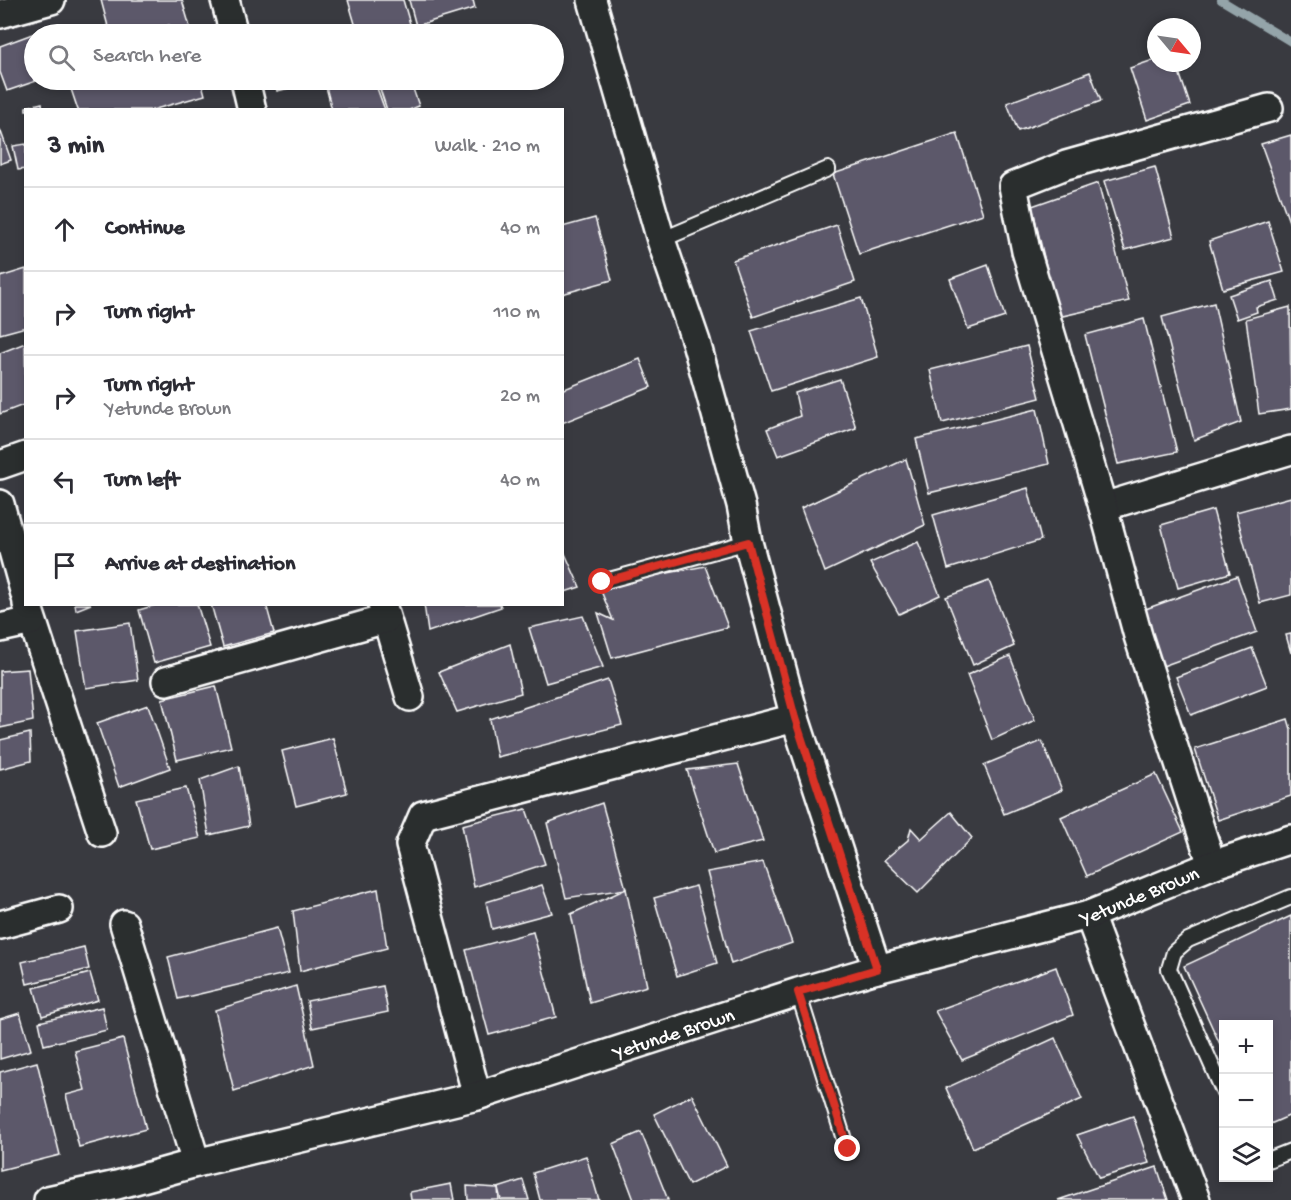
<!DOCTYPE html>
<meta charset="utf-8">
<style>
:root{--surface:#fff;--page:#f2f2f3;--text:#2b2b33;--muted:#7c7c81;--line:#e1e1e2}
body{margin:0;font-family:"Gochi Hand",sans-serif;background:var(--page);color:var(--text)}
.controls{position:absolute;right:18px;bottom:18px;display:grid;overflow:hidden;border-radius:0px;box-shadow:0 3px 9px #0003}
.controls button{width:54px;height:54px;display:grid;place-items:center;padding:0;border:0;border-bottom:2px solid var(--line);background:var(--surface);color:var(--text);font:30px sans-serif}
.compass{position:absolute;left:1147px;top:18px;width:54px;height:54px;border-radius:50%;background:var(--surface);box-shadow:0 3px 9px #0003;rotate:119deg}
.stop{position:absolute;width:18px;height:18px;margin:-14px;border:4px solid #d93025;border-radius:50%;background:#fff}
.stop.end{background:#d93025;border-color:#fff;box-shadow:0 2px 6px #0008}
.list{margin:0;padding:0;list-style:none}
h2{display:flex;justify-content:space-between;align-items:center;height:78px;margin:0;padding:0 24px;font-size:26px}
h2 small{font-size:20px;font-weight:400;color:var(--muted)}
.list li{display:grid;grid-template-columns:39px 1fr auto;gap:18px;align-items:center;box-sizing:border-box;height:84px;padding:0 24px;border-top:2px solid var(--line)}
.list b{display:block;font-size:22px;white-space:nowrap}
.list p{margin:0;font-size:20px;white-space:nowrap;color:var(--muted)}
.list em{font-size:20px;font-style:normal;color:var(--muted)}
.icon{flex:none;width:33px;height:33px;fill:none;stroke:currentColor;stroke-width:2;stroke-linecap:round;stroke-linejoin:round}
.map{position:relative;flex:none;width:1291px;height:1200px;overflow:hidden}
.search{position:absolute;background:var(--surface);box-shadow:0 3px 9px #0003;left:24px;top:24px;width:540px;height:66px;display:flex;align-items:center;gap:15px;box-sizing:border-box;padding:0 21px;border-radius:33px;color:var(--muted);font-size:22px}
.panel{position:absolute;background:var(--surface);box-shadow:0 3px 9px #0003;left:24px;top:108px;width:540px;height:498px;border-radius:0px}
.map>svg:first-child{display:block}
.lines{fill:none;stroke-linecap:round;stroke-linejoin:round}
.stream{stroke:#94a4a9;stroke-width:8}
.building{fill:#5c586a;stroke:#fff;stroke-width:1.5}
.lane-casing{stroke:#fff;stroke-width:18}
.street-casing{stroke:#fff;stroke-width:32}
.lane{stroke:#2a2d2e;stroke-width:14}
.street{stroke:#2a2d2e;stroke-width:27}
.route{stroke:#d93025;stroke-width:8}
.labels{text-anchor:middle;stroke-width:4.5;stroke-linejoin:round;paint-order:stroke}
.street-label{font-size:20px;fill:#fff;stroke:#2a2d2e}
</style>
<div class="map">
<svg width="1291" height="1200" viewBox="0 0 1291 1200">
<rect width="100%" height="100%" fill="#393a40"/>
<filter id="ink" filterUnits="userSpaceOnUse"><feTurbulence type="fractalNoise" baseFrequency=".0167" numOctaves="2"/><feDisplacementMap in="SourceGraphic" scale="12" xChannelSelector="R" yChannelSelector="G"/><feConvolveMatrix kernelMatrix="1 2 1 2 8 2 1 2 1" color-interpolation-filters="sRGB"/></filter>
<g filter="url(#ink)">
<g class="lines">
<polyline class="stream" points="1221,0 1291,42"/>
</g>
<g class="building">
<polygon points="101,0 182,0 190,27 170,32 169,25 155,30 156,34 110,34"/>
<polygon points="348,0 403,0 413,34 358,34"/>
<polygon points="409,0 473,0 475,8 416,26"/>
<polygon points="54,26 57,34 34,34 34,80 39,80 7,91 0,72 0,46"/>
<polygon points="320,28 322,34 295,34"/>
<polygon points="1156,59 1156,63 1176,63 1190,105 1147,120 1130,68"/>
<polygon points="1090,72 1101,101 1018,131 1007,103"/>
<polygon points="68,80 201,80 205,95 152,110 78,110"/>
<polygon points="274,80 322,80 277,91"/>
<polygon points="339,80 374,80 385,110 332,110 325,83"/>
<polygon points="377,80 410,80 419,106 409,110 387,110"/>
<polygon points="42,103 43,110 26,110 26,107"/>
<polygon points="0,129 11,160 0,164"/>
<polygon points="957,133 983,214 859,254 833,174"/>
<polygon points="1291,135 1291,227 1261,144"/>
<polygon points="26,144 26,169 18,170 13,146"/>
<polygon points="1155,167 1174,237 1125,250 1104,181"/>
<polygon points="1098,183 1129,301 1058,317 1032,206"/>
<polygon points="595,218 612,280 562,294 562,227"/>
<polygon points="1268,221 1284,272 1223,289 1209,241"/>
<polygon points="837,225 855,282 753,317 733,260"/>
<polygon points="988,265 1005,317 968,329 950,279"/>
<polygon points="26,269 26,327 0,334 0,277"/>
<polygon points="1272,281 1278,300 1256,307 1257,312 1237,319 1229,295"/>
<polygon points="861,298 878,357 771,391 751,331"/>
<polygon points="1214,303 1241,422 1194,440 1162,317"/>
<polygon points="1290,307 1291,409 1259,414 1246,319"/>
<polygon points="1144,319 1177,452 1118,464 1085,335"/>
<polygon points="25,343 26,404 0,414 0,353"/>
<polygon points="1027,346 1040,398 942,423 930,370"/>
<polygon points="640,359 651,387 562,423 562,390"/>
<polygon points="840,379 856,428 778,456 767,429 800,416 795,393"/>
<polygon points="1037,409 1049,464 929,493 916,439"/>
<polygon points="906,459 925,525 825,572 801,508"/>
<polygon points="1028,488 1041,540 948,569 933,515"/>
<polygon points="1291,497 1291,595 1260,603 1236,512"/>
<polygon points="1213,510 1230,573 1178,588 1161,525"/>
<polygon points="918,542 940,595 899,614 870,563"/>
<polygon points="562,547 580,587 562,593"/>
<polygon points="705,566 728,627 612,658 598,613 613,620 599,586"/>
<polygon points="1237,576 1257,632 1160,667 1140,611"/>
<polygon points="989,581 1014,646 973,665 946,597"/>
<polygon points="75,604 91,604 76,610"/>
<polygon points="159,604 197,604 210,647 154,663 139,610"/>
<polygon points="211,604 266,604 274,633 223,647"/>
<polygon points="424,604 500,604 501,607 428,632"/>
<polygon points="583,616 603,667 546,683 529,628"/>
<polygon points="130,623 138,680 86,688 77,631"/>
<polygon points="1291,634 1291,653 1286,635"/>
<polygon points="510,644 521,693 457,712 439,672"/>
<polygon points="1252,648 1267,686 1191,715 1176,677"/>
<polygon points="1010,656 1035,720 992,740 967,675"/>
<polygon points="28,669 33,721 0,728 0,671"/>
<polygon points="608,680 622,725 497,757 490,719"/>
<polygon points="216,686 231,747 177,760 162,699"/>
<polygon points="148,705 170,768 119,787 97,723"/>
<polygon points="1288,719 1291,729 1291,796 1218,820 1195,749"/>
<polygon points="30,733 31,761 0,769 0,740"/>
<polygon points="333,738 347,793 296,806 282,751"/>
<polygon points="1042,741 1062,790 1004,814 984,765"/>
<polygon points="738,764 763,841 714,853 687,770"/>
<polygon points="239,766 249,826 209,835 200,780"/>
<polygon points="1156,774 1183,832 1087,876 1061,817"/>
<polygon points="186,788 200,838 150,849 136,799"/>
<polygon points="602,803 626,889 566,898 547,823"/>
<polygon points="526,809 545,864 474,887 462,825"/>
<polygon points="951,812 972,838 918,893 884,860 908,840 911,828 921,839"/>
<polygon points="763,862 792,943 731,964 707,872"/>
<polygon points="542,885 552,913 492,929 486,902"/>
<polygon points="696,886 717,963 677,976 654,898"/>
<polygon points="378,889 387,948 300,971 293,911"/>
<polygon points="626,889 647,986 590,1003 571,914"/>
<polygon points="1291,916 1291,1115 1268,1125 1268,1024 1224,1024 1224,1053 1184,966"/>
<polygon points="277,928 289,973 178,999 168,957"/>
<polygon points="533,932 556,1017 489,1035 466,950"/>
<polygon points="84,947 89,969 27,984 22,962"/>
<polygon points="1056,967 1073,1015 962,1060 935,1011"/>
<polygon points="90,973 98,1000 42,1016 34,988"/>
<polygon points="296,986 314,1065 234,1091 215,1010"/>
<polygon points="383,986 388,1012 312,1028 307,1001"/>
<polygon points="102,1007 107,1030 44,1045 39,1022"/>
<polygon points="20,1013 31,1050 0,1059 0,1019"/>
<polygon points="1055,1038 1082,1099 973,1148 946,1088"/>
<polygon points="123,1039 146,1129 79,1147 66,1095 85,1090 75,1051"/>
<polygon points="37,1062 60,1155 0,1170 0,1072"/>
<polygon points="692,1095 727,1166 689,1185 654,1114"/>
<polygon points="1133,1116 1149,1163 1099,1178 1077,1135"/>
<polygon points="641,1132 668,1200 634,1200 613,1144"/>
<polygon points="586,1156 599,1200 540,1200 533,1173"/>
<polygon points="1157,1167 1168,1200 1058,1200"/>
<polygon points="523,1180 529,1200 501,1200 498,1188"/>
<polygon points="451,1184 454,1200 411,1200 410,1192"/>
<polygon points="467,1186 498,1188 499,1200 468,1200"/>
</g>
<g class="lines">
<defs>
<g id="lane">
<polyline points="661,240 828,169"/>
<polyline points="602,582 748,542"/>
<polyline points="798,992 847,1149"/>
<polyline points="1224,1093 1169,969 1174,952 1188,940 1291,897"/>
<polyline points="1268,1160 1291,1151"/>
</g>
<g id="street">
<polyline points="225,0 234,34"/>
<polyline points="592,0 661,240 696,342 741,505 748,542 795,718 877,969"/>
<polyline points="0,14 51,0"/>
<polyline points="245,80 252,110"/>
<polyline points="0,465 26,456"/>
<polyline points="0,504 26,598"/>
<polyline points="1103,507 1291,450"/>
<polyline points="27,604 102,833"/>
<polyline points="382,604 410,697"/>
<polyline points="0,628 32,621"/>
<polyline points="166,681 386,619"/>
<polyline points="1212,865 1138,636 1103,507 1026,251 1013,186 1066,165 1269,108"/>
<polyline points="1089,915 1196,1200"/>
<polyline points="124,924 196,1163"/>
<polyline points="0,925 59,909"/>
<polyline points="477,1096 410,845 423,815 795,718"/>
<path id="s1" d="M48 1200 117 1185 196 1163 477 1096 798 992 877 969 1089 915 1212 865 1291 839"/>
</g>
</defs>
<use href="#lane" class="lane-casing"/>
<use href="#street" class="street-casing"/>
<use href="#lane" class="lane"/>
<use href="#street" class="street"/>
</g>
</g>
<g class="lines" filter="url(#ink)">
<polyline class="route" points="602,582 748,542 795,718 877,969 798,992 848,1149"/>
</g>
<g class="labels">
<g class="street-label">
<text dy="7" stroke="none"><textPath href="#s1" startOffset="1134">Yetunde Brown</textPath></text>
<text dy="7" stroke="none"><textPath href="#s1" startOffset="648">Yetunde Brown</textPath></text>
</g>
</g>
</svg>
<div class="controls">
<button>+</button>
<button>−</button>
<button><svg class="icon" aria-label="layers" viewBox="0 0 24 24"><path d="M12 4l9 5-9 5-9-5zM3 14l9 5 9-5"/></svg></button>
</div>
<svg class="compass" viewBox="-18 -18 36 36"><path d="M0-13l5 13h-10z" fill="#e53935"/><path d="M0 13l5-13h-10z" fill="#7c7c81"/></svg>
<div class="stop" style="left:602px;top:582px"></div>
<div class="stop end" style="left:848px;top:1149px"></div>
<div class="search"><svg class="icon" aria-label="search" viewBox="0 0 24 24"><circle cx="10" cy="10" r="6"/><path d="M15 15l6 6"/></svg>Search here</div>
<section class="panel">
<h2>3 min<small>Walk · 210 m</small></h2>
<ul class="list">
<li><svg class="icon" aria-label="ahead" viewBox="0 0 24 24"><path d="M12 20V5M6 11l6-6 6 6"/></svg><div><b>Continue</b></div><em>40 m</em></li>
<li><svg class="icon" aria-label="right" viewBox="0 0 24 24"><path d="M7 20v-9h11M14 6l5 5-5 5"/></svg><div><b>Turn right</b></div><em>110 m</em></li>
<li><svg class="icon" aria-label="right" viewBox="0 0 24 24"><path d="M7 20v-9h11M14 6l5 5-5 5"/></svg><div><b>Turn right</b><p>Yetunde Brown</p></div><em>20 m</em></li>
<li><svg class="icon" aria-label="left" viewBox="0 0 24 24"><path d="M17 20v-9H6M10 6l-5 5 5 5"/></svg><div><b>Turn left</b></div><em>40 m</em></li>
<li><svg class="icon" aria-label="arrive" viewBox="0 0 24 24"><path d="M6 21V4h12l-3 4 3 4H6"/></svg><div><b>Arrive at destination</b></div></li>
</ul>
</section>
</div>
